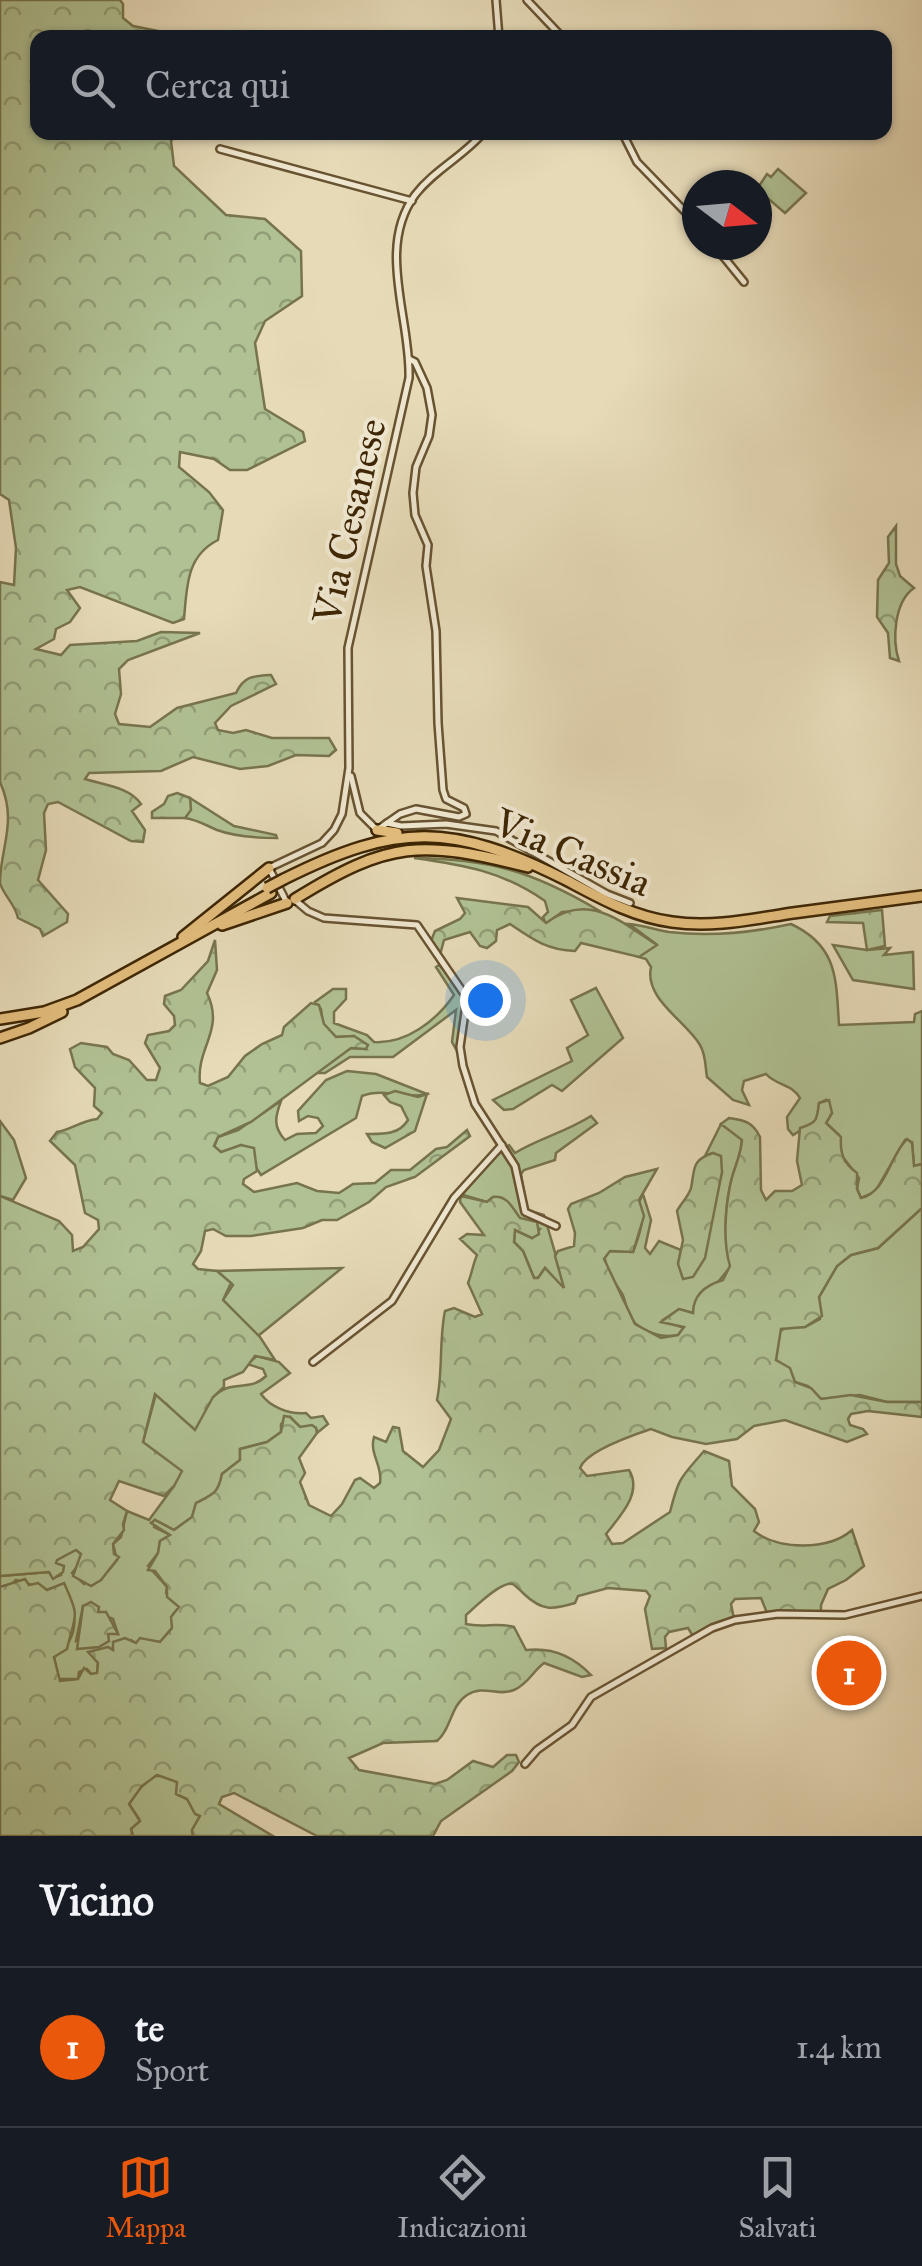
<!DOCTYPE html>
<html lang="it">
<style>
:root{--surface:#171b24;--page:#20242c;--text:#f1f3f6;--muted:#9ea1a6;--line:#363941;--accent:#ea580c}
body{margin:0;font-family:"IM FELL Great Primer",serif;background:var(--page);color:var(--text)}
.compass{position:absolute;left:682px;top:170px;width:90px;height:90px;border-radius:50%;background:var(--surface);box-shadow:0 2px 8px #0004;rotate:106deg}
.you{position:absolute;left:485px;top:1000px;width:35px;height:35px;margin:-25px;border:8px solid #fff;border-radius:50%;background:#1a73e8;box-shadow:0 0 0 15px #1a73e833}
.badge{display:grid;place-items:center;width:65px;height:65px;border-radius:50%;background:var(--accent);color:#fff;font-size:32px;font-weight:700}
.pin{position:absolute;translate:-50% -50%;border:5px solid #fff;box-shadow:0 2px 10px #0006}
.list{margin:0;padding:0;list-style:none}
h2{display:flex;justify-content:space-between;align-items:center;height:130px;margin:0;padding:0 40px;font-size:42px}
h2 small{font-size:32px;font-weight:400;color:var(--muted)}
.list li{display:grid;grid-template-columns:65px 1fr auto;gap:30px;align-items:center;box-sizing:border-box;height:160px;padding:0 40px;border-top:2px solid var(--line)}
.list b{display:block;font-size:38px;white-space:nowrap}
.list p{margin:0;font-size:32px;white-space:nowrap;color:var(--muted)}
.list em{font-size:32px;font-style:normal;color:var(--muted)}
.icon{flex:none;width:55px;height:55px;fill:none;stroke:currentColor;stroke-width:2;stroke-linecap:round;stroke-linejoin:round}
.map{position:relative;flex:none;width:922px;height:1836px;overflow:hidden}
.search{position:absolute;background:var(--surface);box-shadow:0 2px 8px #0004;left:30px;right:30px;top:30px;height:110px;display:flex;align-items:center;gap:25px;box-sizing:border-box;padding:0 35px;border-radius:20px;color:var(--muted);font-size:38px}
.sheet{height:290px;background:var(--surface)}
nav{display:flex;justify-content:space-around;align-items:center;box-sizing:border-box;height:140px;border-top:2px solid var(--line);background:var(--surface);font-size:28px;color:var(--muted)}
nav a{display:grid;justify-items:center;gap:5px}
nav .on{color:var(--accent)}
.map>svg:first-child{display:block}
.green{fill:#b0c193;stroke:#77744c;stroke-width:2.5;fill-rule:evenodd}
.forest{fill:url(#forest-crowns);stroke:#77744c;stroke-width:2.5}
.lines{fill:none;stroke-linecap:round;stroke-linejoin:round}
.minor-casing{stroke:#685331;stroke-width:10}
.highway-casing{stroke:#3e2604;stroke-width:14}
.minor{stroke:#efe7d0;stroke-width:5}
.highway{stroke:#e3bd7c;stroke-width:9}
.highway-bridge-casing{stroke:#3e2604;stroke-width:14;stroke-linecap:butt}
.highway-bridge{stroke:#e3bd7c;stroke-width:9}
.labels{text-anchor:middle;stroke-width:8;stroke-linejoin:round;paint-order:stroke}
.street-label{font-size:40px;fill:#3e2604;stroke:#efe7d0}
</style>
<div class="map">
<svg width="922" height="1836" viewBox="0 0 922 1836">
<defs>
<pattern id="forest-crowns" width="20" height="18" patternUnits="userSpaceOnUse" patternTransform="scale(2.5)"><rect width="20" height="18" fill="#b0c193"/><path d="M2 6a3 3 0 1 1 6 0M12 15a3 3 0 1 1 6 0" fill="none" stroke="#919d76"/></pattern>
</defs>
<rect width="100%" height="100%" fill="#e6dab7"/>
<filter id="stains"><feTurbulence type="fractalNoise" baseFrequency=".002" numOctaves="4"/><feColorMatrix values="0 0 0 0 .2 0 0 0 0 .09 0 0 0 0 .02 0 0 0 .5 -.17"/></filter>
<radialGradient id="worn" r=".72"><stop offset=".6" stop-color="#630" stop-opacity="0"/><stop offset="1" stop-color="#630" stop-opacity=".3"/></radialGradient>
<g class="green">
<polygon points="778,169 806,193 785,213 757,189 767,174 771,177"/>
<path d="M190 798 234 826 276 835 277 838C256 838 236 837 217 830 205 825 198 820 185 818L190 810Z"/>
<path d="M414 858C490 859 532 871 598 910L562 912 546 924 543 917 548 912 545 901C502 871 464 865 414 858Z"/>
<path d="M629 924C643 925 656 930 669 932 711 937 750 933 791 924 838 946 836 979 839 1025L914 1022 915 1014 922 1011V1164L914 1166 912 1142 905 1140 875 1192 861 1198 857 1189 859 1178 839 1152V1135L826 1123 832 1113 826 1100 819 1103 817 1120 793 1135 788 1129 787 1117 800 1098C792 1084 777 1086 766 1074L744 1081 742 1090 749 1105 733 1100 707 1077C705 1066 706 1055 700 1045 686 1021 644 999 651 967L646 959 639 957 656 944Z"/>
<polygon points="833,945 867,950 890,948 884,955 913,952 914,989 853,980"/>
<path d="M439 965C473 997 466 1009 457 1051L452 1042 456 1010 393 1057H350L325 1073H315L351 1048 366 1049 354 1036 336 1037 323 1024 321 1009 315 1002 333 989H346V999L334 1012V1023L367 1035 374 1042C406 1044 436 1021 454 995L436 967Z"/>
<polygon points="596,988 623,1038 562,1091 552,1085 513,1109 504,1110 493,1100 572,1061 567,1048 588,1035 571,1000"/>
<path d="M347 1071 376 1074 427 1094C410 1100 384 1087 362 1096L356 1118 261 1175 241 1145 221 1153 214 1147 218 1137 238 1130 281 1101C275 1117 273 1127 285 1140L297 1134 316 1133 323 1126 318 1118 308 1116 299 1121 298 1111 326 1080Z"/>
<path d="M591 1116 597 1123 556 1153 555 1160 524 1170 521 1174 527 1210 544 1215C552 1241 557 1262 566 1287L562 1288 545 1268 538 1278H534L523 1251 514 1242 515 1230 532 1238 540 1229C534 1226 522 1222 518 1216 509 1206 508 1198 493 1197L487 1202 463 1195C470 1177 491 1154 509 1145L515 1153C540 1138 566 1132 591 1116Z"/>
<polygon points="0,1121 14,1140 26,1178 13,1200 0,1196"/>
<path d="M721 1124 742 1139C741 1157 733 1169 730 1186 725 1210 723 1243 731 1266L693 1313 679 1309 663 1320 684 1328 678 1335C662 1339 637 1331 629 1315 625 1307 626 1299 621 1292 613 1281 606 1268 604 1255L610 1251 633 1252C639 1235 646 1221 638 1204L643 1194 651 1220 645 1248 650 1254 659 1241 681 1250 678 1264 713 1209 722 1172 713 1153 705 1156Z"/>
<polygon points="922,1208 922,1402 887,1402 860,1395 821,1399 808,1386 795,1382 776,1360 780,1331 788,1327 805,1327 820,1319 819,1297 837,1266 851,1255 878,1248"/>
<polygon points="342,1268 258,1336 223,1300 233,1285 217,1271"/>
<path d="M257 1356 279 1362 290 1373 261 1394C270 1407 290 1415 306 1413L311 1418 323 1416 328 1424 317 1433 316 1428 300 1427 290 1417 281 1424V1432L267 1442 240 1449V1460L222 1474C218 1494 213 1494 196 1503L192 1517 174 1530 155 1520 154 1527 170 1535 160 1541 158 1553 148 1566 167 1587 166 1593 180 1607 173 1614 172 1628 160 1642 140 1639 137 1644 131 1640 114 1651 108 1647 99 1651 97 1674H91L87 1669 79 1672 78 1679H58L54 1657C82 1637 77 1612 64 1584L47 1590 16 1580 12 1584 0 1587V1576L49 1572 53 1578 61 1575 55 1563 57 1560 76 1549 81 1554 80 1563 72 1573 84 1584 108 1571 117 1560 113 1544 121 1537 127 1511 149 1520 174 1486 143 1442 156 1394 213 1397C232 1378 249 1393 266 1376L263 1369 247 1364ZM83 1606 113 1619 118 1634 108 1633 76 1641Z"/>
<polygon points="154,1776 169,1776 177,1781 178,1795 187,1799 200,1816 192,1831 193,1836 133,1836 131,1829 139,1819 129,1804 140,1788"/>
</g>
<g class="forest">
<path d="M0 0H120L123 4V18L133 26 188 37 38 38V132L177 133 171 141 174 166 226 215 265 219 301 251 302 296 265 321 255 343 265 409 303 432 305 441 247 470H230L214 459 180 452 179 467 209 492 223 510 218 540C186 556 187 587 184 619L173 623 80 587 67 590 80 608 70 622 56 629 54 639 36 649 61 655 70 645 137 641 161 632 200 633 128 660 119 669 121 694 115 714 119 724 150 727 177 708 236 693C244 676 253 676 271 675L276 684 231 706 215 723 218 730 233 733 246 730 272 738H329L336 750 329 756 296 755 268 766 240 769 193 757 161 771 89 773 85 779C104 785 129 787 141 804L132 811 145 830 143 842 131 841 58 802 48 804 44 813 46 850 38 880 68 914 67 922 43 936 40 929 18 918C15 904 4 896 0 883 0 848 18 822 0 782V582L14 585 16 548 9 500 0 494Z"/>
<path d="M896 526V564L900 576 914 588C894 602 892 640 899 661L890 658 888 633 877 617 878 580 889 563 888 537Z"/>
<polygon points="177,793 190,798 191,810 185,818 152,818 152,812 164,804 168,796"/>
<path d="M457 898 528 907 546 923C588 891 620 921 657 945L639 957 581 943 575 951C547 950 532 939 510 924L497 930 496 941 487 948 480 946 470 932 444 940 440 955 431 941 435 931 460 919 465 913Z"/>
<polygon points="882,910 885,946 867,950 863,923 827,922 830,916"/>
<path d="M215 940 217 970 207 993C225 1031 196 1047 200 1083L208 1086 228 1077 245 1056 262 1044 282 1035 284 1027 311 1003 319 1005 324 1024 336 1037 354 1036 368 1045 366 1049 351 1048 251 1122 218 1137 214 1146 221 1152 241 1145 254 1148 257 1171 244 1179 243 1184 254 1192 297 1183 317 1191 339 1193 353 1184 375 1183 391 1170H410L436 1149 447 1147 467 1130 470 1136 415 1177 386 1187 369 1202 337 1220H322L303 1228 251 1236H226L213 1229 205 1231 201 1251 193 1264 198 1269 217 1271 231 1283 223 1300 260 1337 275 1360 255 1356 243 1372 224 1380V1387L213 1397 195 1430 155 1394 143 1442 182 1471 174 1486 164 1496 119 1481 110 1500 127 1511 123 1524 124 1530 113 1544 114 1554 119 1557 101 1580 91 1586 73 1576 81 1554 76 1550 57 1560 56 1563 64 1566 63 1572 53 1579 49 1572 0 1576V1196L59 1221 72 1235 73 1251 83 1247 99 1229 98 1220 85 1213 75 1165 50 1141 57 1132C72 1129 81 1121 97 1119L102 1113 94 1106 95 1088 75 1067 70 1049 81 1043 107 1047 113 1054 129 1060 147 1080H156L160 1068 145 1043 148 1035 169 1031 175 1025 174 1016 164 1004 165 996 181 990 208 961Z"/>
<path d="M395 1091 418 1097 427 1094 415 1131 385 1148 372 1142 367 1134C383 1134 399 1135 408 1120L401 1106 390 1102 384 1095Z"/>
<path d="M829 1100 832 1113 826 1123 841 1137C840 1153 843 1163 857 1173V1189L861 1198C886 1193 890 1155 907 1139L912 1143 914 1166 922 1164V1208L878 1248 851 1255 837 1266 819 1297 822 1316 805 1327 781 1329 776 1360 790 1368 795 1382 811 1388 821 1399 851 1395 887 1402H922V1417L868 1411 851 1414 848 1419 850 1425 863 1429 867 1434 847 1442 785 1420 754 1426 737 1439 706 1444 672 1437 651 1429C633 1435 586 1451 580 1468L587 1476 629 1470C643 1493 620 1516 606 1534L612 1544 623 1543 670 1512C679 1476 681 1478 704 1451L729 1461 732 1486 755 1509 759 1522 754 1531C778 1550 828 1551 852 1530L864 1566 846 1580 828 1589 821 1605V1615L767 1613 761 1598 735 1599 731 1604 734 1619 712 1625 693 1636 688 1628 669 1632 665 1637 666 1648 652 1649 645 1609 650 1596 646 1591 608 1588 578 1596 575 1603C552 1610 542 1611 524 1594 523 1593 514 1584 512 1584 501 1581 474 1608 466 1615V1624C483 1628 498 1622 514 1627L526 1650C551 1647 573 1656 591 1675L582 1677 544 1663C533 1671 528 1684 514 1690 497 1697 484 1684 467 1695 450 1706 452 1728 437 1741L383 1743 349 1758 359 1770 435 1784 447 1780 473 1761 493 1767 507 1755H516L519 1762 512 1771 441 1821 433 1836H317L234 1793 222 1797 219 1804 273 1836H193L192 1830 200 1816 195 1814 187 1799 176 1794 177 1782 157 1775 142 1786 129 1804 140 1821 131 1829 133 1836H0V1587L25 1579 29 1585 38 1583 47 1590 64 1583C81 1620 75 1613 67 1649L54 1657 60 1681 78 1679 84 1668 91 1674 97 1673 98 1663 88 1652 108 1647 113 1650V1642L125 1638 136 1643 140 1638 160 1642 172 1628 171 1617 179 1607 167 1597V1587L155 1571 148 1570 158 1553 160 1541 170 1535 151 1523 155 1520 174 1530 192 1517 196 1503C213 1494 218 1494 222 1474L240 1460V1449L267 1442 281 1432 284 1416 290 1417 300 1427 312 1425 316 1428 317 1433 299 1458 305 1473 300 1482 309 1505 331 1516 342 1504 355 1480 360 1478 374 1488 380 1483C383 1466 369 1454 374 1437L386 1442 393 1427 399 1428 403 1451 423 1467 439 1450 451 1419 437 1400C443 1371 439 1339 445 1311L454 1308 475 1317 482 1314 468 1283C472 1273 473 1264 477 1255L460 1239 467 1234 484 1235 460 1202 461 1196 487 1202 493 1197C508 1195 513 1209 520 1218L537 1222 539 1234 532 1238 515 1230 514 1242 523 1251 534 1278H538L545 1268 564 1288 555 1256 558 1251 574 1246 575 1233 568 1209 571 1204 599 1193 625 1177 657 1169 639 1200 644 1216 633 1252 610 1251 604 1259 635 1324 661 1338 678 1335 684 1327 661 1322 679 1309 693 1313C693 1294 706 1285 723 1280L730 1266C723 1243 725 1211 730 1186 733 1169 741 1157 742 1140L721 1124 729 1118C744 1120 753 1122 760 1137L761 1190 766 1200 775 1191H792L802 1185 797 1161 800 1128C817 1123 817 1120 819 1103Z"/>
<path d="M713 1153 721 1156 722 1172 705 1258 693 1277 683 1279 678 1264 683 1240 677 1211C681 1203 689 1196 691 1188 695 1169 691 1160 713 1153Z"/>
<polygon points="91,1602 99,1607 98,1612 106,1612 118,1634 108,1634 109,1641 99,1647 77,1649 83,1606"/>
</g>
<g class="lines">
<defs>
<g id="minor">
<polyline points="496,0 499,38"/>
<polyline points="527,0 563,38"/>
<polyline points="622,132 637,162 697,224"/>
<polyline points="220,149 412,201"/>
<polyline points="714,245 744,282"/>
<polyline points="351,776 360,813 377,830 400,814 416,809 459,817 466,814 464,808 446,799 443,790 438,723 436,631 426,566 428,545 415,515 413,493 416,467 429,436 432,415 427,388 415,362 409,359"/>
<polyline points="387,823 401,826 446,824 496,831 607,894 630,903"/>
<polyline points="296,901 308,911 324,918 417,925 467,998 460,1047 463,1066 475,1104 515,1166 525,1212 556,1226"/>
<path d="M287 903 269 868 322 843 334 830 342 814 349 768 348 648 409 378C411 319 376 248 415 195 434 170 464 156 484 132"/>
<polyline points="313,1362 392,1301 454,1198 502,1145"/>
<polyline points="525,1764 537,1750 572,1725 591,1697 712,1628 735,1620 778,1614 845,1615 922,1596"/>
</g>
<g id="highway">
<polyline points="377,830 397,833"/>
<path d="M284 879C398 822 452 823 566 880 600 898 633 917 672 922 713 928 753 919 793 913 836 907 879 902 922 896"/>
<path d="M295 899C390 840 421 840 528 867"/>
<polyline points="222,925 287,903"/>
<polyline points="183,937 269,868"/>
<polyline points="0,1019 44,1012 77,1000 271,893"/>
<polyline points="0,1038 29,1028 62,1012"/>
</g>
</defs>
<use href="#minor" class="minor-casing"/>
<use href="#highway" class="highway-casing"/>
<use href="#minor" class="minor"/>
<use href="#highway" class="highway"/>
<defs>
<polyline id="highway-bridge" points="267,888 284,879"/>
</defs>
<use href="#highway-bridge" class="highway-bridge-casing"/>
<use href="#highway-bridge" class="highway-bridge"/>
</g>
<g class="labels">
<g class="street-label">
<text transform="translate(349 521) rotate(-77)" y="14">Via Cesanese</text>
<text transform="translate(573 852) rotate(23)" y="14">Via Cassia</text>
</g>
</g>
<rect width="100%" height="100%" filter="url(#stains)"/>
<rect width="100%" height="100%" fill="url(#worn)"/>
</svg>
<svg class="compass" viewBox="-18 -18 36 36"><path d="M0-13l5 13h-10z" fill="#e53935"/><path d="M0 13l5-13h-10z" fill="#9ea1a6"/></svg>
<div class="you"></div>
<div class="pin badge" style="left:849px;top:1673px">1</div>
<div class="search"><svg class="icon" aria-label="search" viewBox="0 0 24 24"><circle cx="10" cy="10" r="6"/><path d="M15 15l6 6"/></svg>Cerca qui</div>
</div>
<section class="sheet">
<h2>Vicino<small></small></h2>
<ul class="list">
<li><span class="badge">1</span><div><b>te</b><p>Sport</p></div><em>1.4 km</em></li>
</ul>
</section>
<nav>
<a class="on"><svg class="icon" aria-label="map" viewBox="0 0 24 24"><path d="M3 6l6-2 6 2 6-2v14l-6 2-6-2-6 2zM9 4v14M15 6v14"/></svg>Mappa</a>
<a><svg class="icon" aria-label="directions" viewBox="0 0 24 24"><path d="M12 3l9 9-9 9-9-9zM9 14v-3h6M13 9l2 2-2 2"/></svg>Indicazioni</a>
<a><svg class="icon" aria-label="saved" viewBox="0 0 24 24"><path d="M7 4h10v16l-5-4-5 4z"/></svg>Salvati</a>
</nav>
